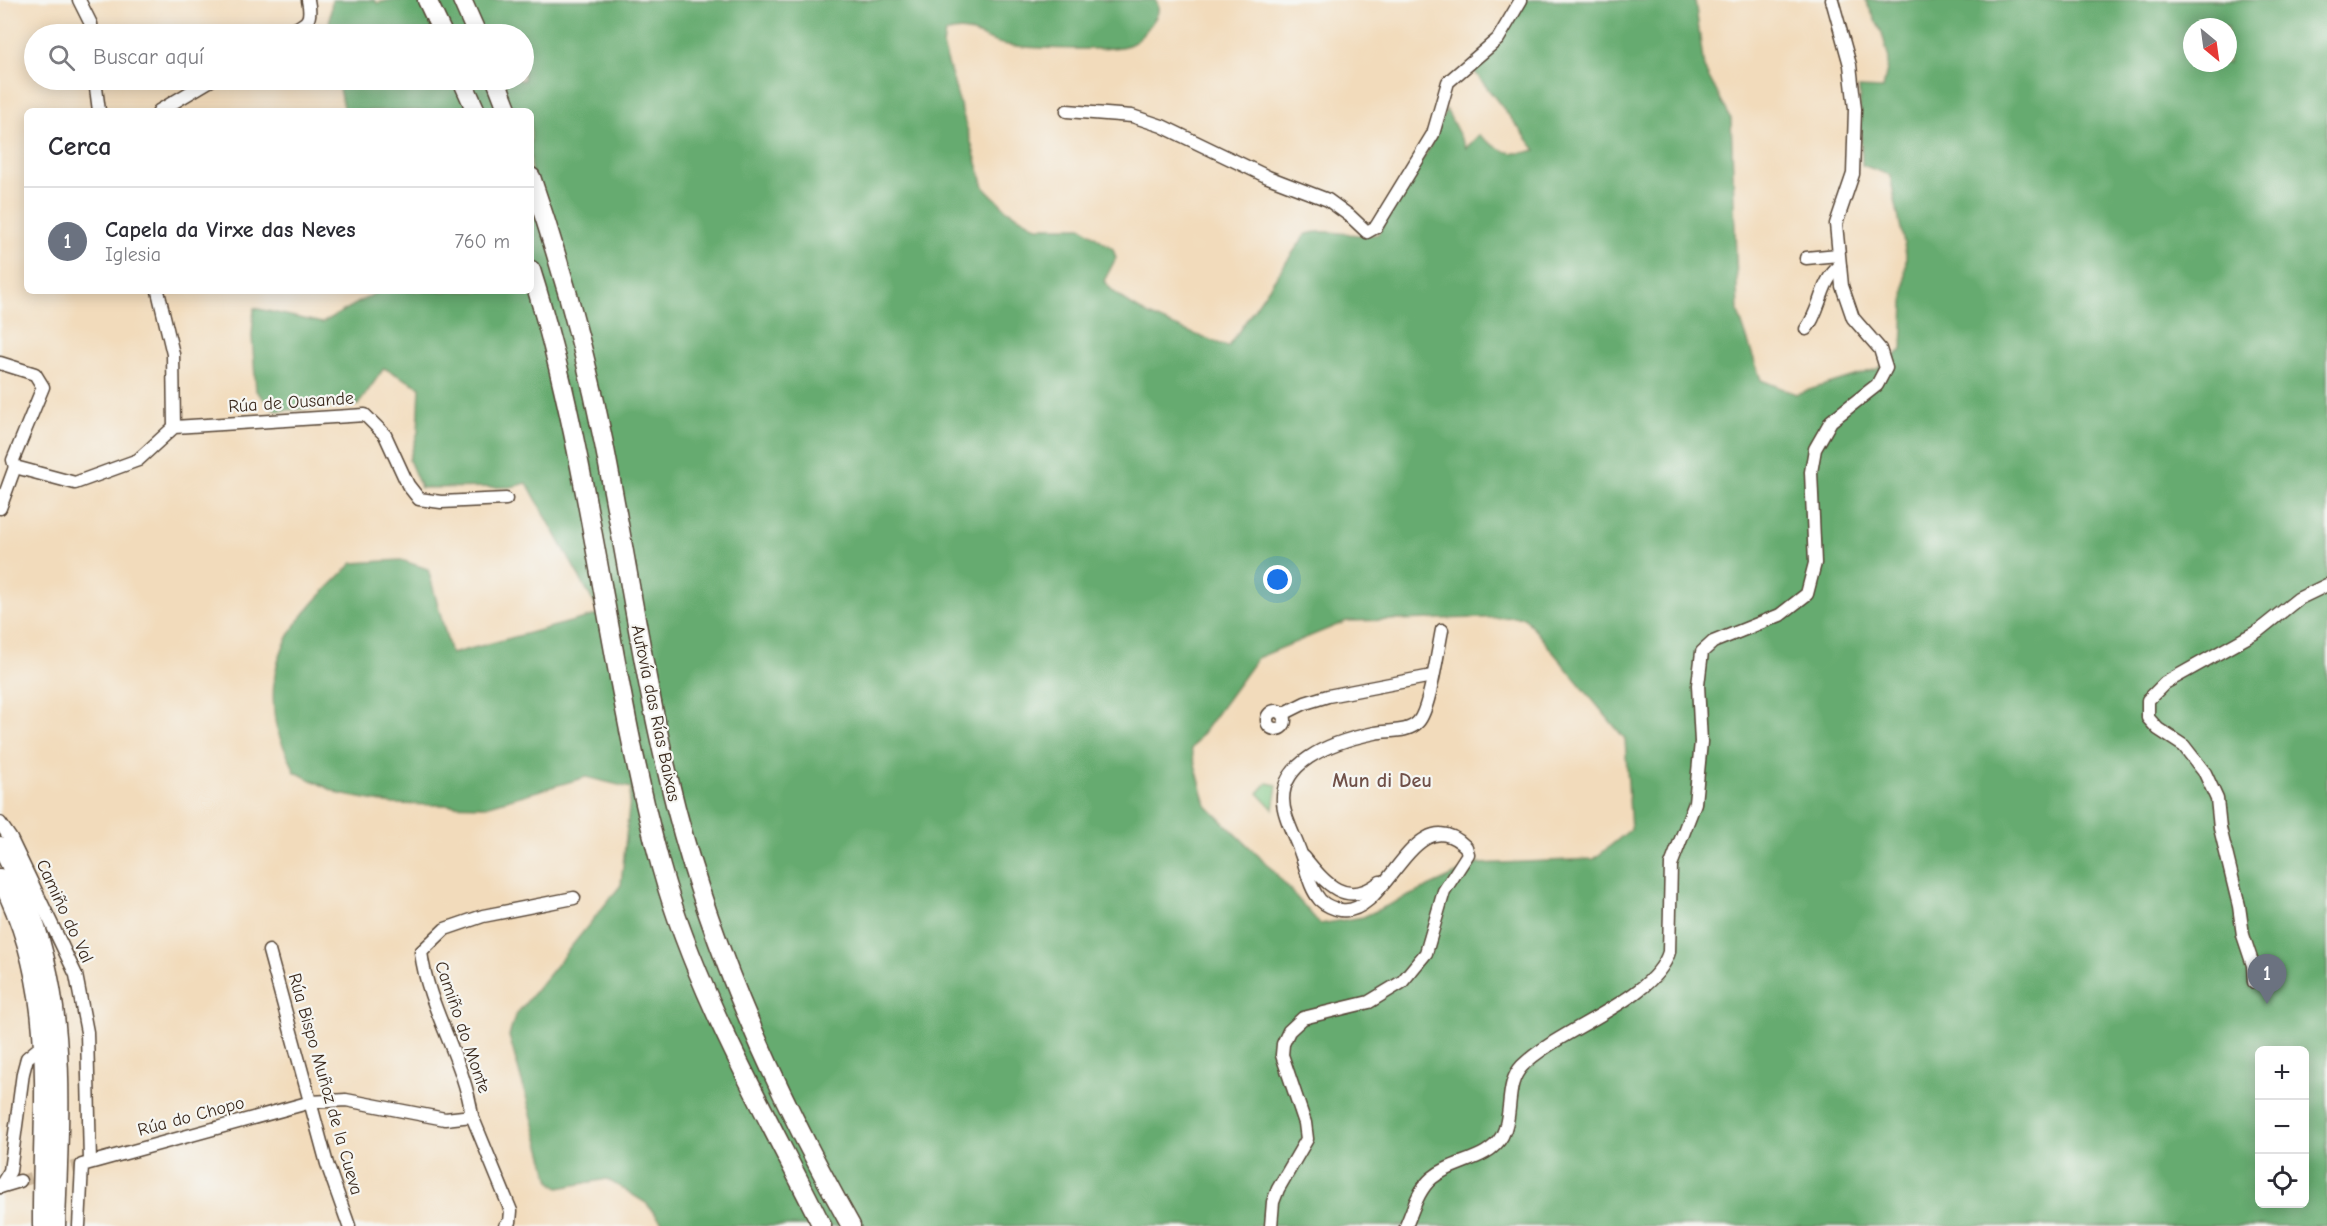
<!DOCTYPE html>
<html lang="es">
<meta charset="utf-8">
<style>
:root{--surface:#fff;--page:#f7f7f7;--text:#2b2b33;--muted:#7c7c81;--line:#e1e1e2;--accent:#d1495b}
body{margin:0;font-family:"Comic Neue",sans-serif;background:var(--page);color:var(--text)}
.controls{position:absolute;right:18px;bottom:18px;display:grid;overflow:hidden;border-radius:9px;box-shadow:0 3px 15px #0003}
.controls button{width:54px;height:54px;display:grid;place-items:center;padding:0;border:0;border-bottom:2px solid var(--line);background:var(--surface);color:var(--text);font:30px sans-serif}
.compass{position:absolute;left:2183px;top:18px;width:54px;height:54px;border-radius:50%;background:var(--surface);box-shadow:0 3px 15px #0003;rotate:151deg}
.you{position:absolute;left:1278px;top:580px;width:21px;height:21px;margin:-15px;border:4px solid #fff;border-radius:50%;background:#1a73e8;box-shadow:0 0 0 9px #1a73e833}
.badge{display:grid;place-items:center;width:39px;height:39px;border-radius:50%;background:var(--accent);color:#fff;font-size:20px;font-weight:700}
.pin{position:absolute;translate:-50% -50px;filter:drop-shadow(0 2px 3px #0008)}
.pin::after{content:'';position:absolute;top:32px;width:21px;height:18px;background:inherit;clip-path:polygon(0 0,100% 0,50% 100%)}
.list{margin:0;padding:0;list-style:none}
h2{display:flex;justify-content:space-between;align-items:center;height:78px;margin:0;padding:0 24px;font-size:26px}
h2 small{font-size:20px;font-weight:400;color:var(--muted)}
.list li{display:grid;grid-template-columns:39px 1fr auto;gap:18px;align-items:center;box-sizing:border-box;height:108px;padding:0 24px;border-top:2px solid var(--line)}
.list b{display:block;font-size:22px;white-space:nowrap}
.list p{margin:0;font-size:20px;white-space:nowrap;color:var(--muted)}
.list em{font-size:20px;font-style:normal;color:var(--muted)}
.icon{flex:none;width:33px;height:33px;fill:none;stroke:currentColor;stroke-width:2;stroke-linecap:round;stroke-linejoin:round}
.map{position:relative;flex:none;width:2327px;height:1226px;overflow:hidden}
.search{position:absolute;background:var(--surface);box-shadow:0 3px 15px #0003;left:24px;top:24px;width:510px;height:66px;display:flex;align-items:center;gap:15px;box-sizing:border-box;padding:0 21px;border-radius:33px;color:var(--muted);font-size:22px}
.panel{position:absolute;background:var(--surface);box-shadow:0 3px 15px #0003;left:24px;top:108px;width:510px;height:186px;border-radius:9px}
.map>svg:first-child{display:block}
.green{fill:#7ec682;stroke:#5c7850;stroke-width:1.5}
.forest{fill:#66ab70;stroke:#506a47;stroke-width:1.5;fill-rule:evenodd}
.lines{fill:none;stroke-linecap:round;stroke-linejoin:round}
.minor-tunnel{stroke:#cdb89c;stroke-width:12;stroke-dasharray:12 6;stroke-linecap:butt}
.minor-casing{stroke:#564536;stroke-width:15}
.highway-casing{stroke:#564536;stroke-width:21}
.minor{stroke:#fff;stroke-width:12}
.highway{stroke:#fff;stroke-width:18}
.labels{text-anchor:middle;stroke-width:4.5;stroke-linejoin:round;paint-order:stroke}
.street-label{font-size:18px;fill:#3b2a1e;stroke:#f6f6f2}
.neighbourhood-label{font-size:20px;font-weight:bold;fill:#705149;stroke:#f6f6f2}
</style>
<div class="map">
<svg width="2327" height="1226" viewBox="0 0 2327 1226">
<rect width="100%" height="100%" fill="#f6f6f2"/>
<filter id="ink" filterUnits="userSpaceOnUse"><feTurbulence type="fractalNoise" baseFrequency=".0167" numOctaves="2"/><feDisplacementMap in="SourceGraphic" scale="12" xChannelSelector="R" yChannelSelector="G"/><feConvolveMatrix kernelMatrix="1 2 1 2 8 2 1 2 1" color-interpolation-filters="sRGB"/></filter>
<filter id="wash" filterUnits="userSpaceOnUse"><feTurbulence type="fractalNoise" baseFrequency=".008" numOctaves="4" result="noise"/><feDisplacementMap in="SourceGraphic" scale="24" xChannelSelector="R" yChannelSelector="G"/><feGaussianBlur stdDeviation="1.35" result="paint"/><feColorMatrix in="noise" values="0 0 0 0 0 0 0 0 0 0 0 0 0 0 0 0 0 1.4 0 .05"/><feComposite in="paint" operator="in"/></filter>
<g filter="url(#wash)">
<rect width="100%" height="100%" fill="#f2dbbb"/>
<polygon class="green" points="1267,783 1277,785 1273,809 1258,793"/>
<path class="forest" d="M332 0H374L377 3 392 0H1156C1162 13 1155 18 1148 28 1143 34 1138 41 1131 44 1113 53 1023 48 1002 44 979 39 970 24 945 33L943 46 984 187 1007 210 1037 227H1082L1113 249 1116 258 1104 281C1128 314 1190 331 1228 347L1305 235C1326 226 1355 239 1378 234L1430 147 1446 109 1466 148 1479 135C1498 150 1511 158 1536 150L1470 66 1525 0H1695L1704 68 1731 119 1738 312 1761 380 1796 394 1877 369 1902 350 1906 254 1890 175 1862 165 1859 88 1883 89 1889 59 1882 33 1865 0H2327V1226H665L646 1203 607 1179 559 1188 550 1181 509 1036 515 1016 621 885 631 788 586 777 486 806 392 804 340 794 295 772C289 756 277 737 275 720 264 645 304 611 353 563L401 560 428 569 451 654 600 614 527 483 510 487 421 488 409 460 418 432 420 387 384 368 358 405 276 411 256 391 252 336 254 308 322 323 379 291H531V111H344L337 80H524V34H328ZM2192 27H2228V63H2192ZM1524 617 1625 739 1631 829 1594 859 1478 864 1363 917 1320 924 1269 866 1206 805 1191 749 1257 658 1347 621ZM2260 1050H2304V1204H2260Z"/>
</g>
<g filter="url(#ink)">
<g class="lines">
<polyline class="minor-tunnel" points="20,1181 82,1165"/>
<defs>
<g id="minor">
<polyline points="79,0 91,24 92,34"/>
<path d="M286 34C305 23 313 24 308 0"/>
<polyline points="95,80 99,111"/>
<polyline points="159,111 211,80"/>
<polyline points="1067,111 1132,116 1162,126 1268,177 1328,200 1350,216 1367,232 1376,227 1433,134 1448,82 1498,39 1521,0"/>
<polyline points="1806,258 1838,255"/>
<polyline points="158,291 173,354 174,427"/>
<path d="M1806 329C1821 311 1820 281 1840 266"/>
<polyline points="0,363 35,374 43,387 13,460 15,467 75,483 138,460 174,427 365,415 385,435 408,485 419,499 441,502 506,499"/>
<polyline points="0,508 15,467"/>
<circle cx="1276" cy="720" r="9"/>
<polyline points="1283,714 1305,703 1328,696 1432,676"/>
<polyline points="0,823 11,839 76,975 87,1032 90,1162"/>
<path d="M1304 857C1325 883 1346 909 1380 882"/>
<polyline points="269,951 327,1164 349,1226"/>
<polyline points="2254,982 2253,965 2243,935 2239,906 2220,828 2217,799 2205,773 2184,746 2158,729 2148,718 2148,700 2165,683 2258,631 2298,599 2327,585"/>
<polyline points="472,1116 511,1211 510,1222 505,1226"/>
<polyline points="0,1187 10,1171 23,1073 27,1058 44,1044"/>
<polyline points="0,1187 20,1181"/>
<path d="M79 1226 82 1165 311 1102 346 1100 445 1119 472 1116C464 1059 428 1009 421 952L445 929 483 916 574 898"/>
<path d="M1271 1226 1273 1202 1278 1189 1307 1139 1305 1123 1282 1055 1283 1044 1289 1031 1303 1018 1369 1002 1402 982 1426 953 1444 891 1468 854 1466 847C1413 795 1387 918 1341 910 1334 909 1325 905 1320 900 1309 887 1307 870 1301 854 1297 842 1290 829 1286 816 1268 763 1335 741 1375 733 1389 730 1408 733 1418 722 1430 710 1438 649 1442 630"/>
<path d="M1406 1226C1413 1210 1418 1190 1432 1178 1453 1160 1488 1161 1502 1136 1514 1114 1504 1085 1522 1066 1558 1029 1655 1000 1669 952L1671 865 1695 803 1701 742 1698 685 1702 652 1713 642 1780 615 1807 594 1815 563 1811 472 1815 449 1831 421 1877 385 1886 368 1880 349 1853 318 1842 286 1836 224 1853 174 1855 109 1850 65 1832 0"/>
</g>
<g id="highway">
<polyline points="427,0 443,34"/>
<polyline points="462,0 477,34"/>
<polyline points="462,80 476,111"/>
<polyline points="496,80 508,111"/>
<path d="M531 177C561 264 586 354 604 444 628 565 645 688 676 808 714 955 777 1095 851 1226"/>
<path d="M531 270C593 466 607 670 661 867 696 993 764 1109 822 1226"/>
<path d="M0 846C10 862 17 878 24 896 70 1001 59 1114 56 1226"/>
<path d="M0 878C60 993 41 1103 42 1226"/>
</g>
</defs>
<use href="#minor" class="minor-casing"/>
<use href="#highway" class="highway-casing"/>
<use href="#minor" class="minor"/>
<use href="#highway" class="highway"/>
</g>
</g>
<g class="labels">
<g class="street-label">
<text transform="translate(291 402) rotate(-4)" y="6">Rúa de Ousande</text>
<text transform="translate(656 713) rotate(78)" y="6">Autovía das Rías Baixas</text>
<text transform="translate(65 911) rotate(65)" y="6">Camiño do Val</text>
<text transform="translate(463 1027) rotate(71)" y="6">Camiño do Monte</text>
<text transform="translate(326 1084) rotate(74)" y="6">Rúa Bispo Muñoz de la Cueva</text>
<text transform="translate(191 1116) rotate(-15)" y="6">Rúa do Chopo</text>
</g>
<g class="neighbourhood-label">
<text x="1382" y="787">Mun di Deu</text>
</g>
</g>
</svg>
<div class="controls">
<button>+</button>
<button>−</button>
<button><svg class="icon" aria-label="locate" viewBox="0 0 24 24"><circle cx="12" cy="12" r="6"/><path d="M12 2v4M12 18v4M2 12h4M18 12h4"/></svg></button>
</div>
<svg class="compass" viewBox="-18 -18 36 36"><path d="M0-13l5 13h-10z" fill="#e53935"/><path d="M0 13l5-13h-10z" fill="#7c7c81"/></svg>
<div class="you"></div>
<div class="pin badge" style="left:2267px;top:1004px;background:#6b7280">1</div>
<div class="search"><svg class="icon" aria-label="search" viewBox="0 0 24 24"><circle cx="10" cy="10" r="6"/><path d="M15 15l6 6"/></svg>Buscar aquí</div>
<section class="panel">
<h2>Cerca<small></small></h2>
<ul class="list">
<li><span class="badge" style="background:#6b7280">1</span><div><b>Capela da Virxe das Neves</b><p>Iglesia</p></div><em>760 m</em></li>
</ul>
</section>
</div>
